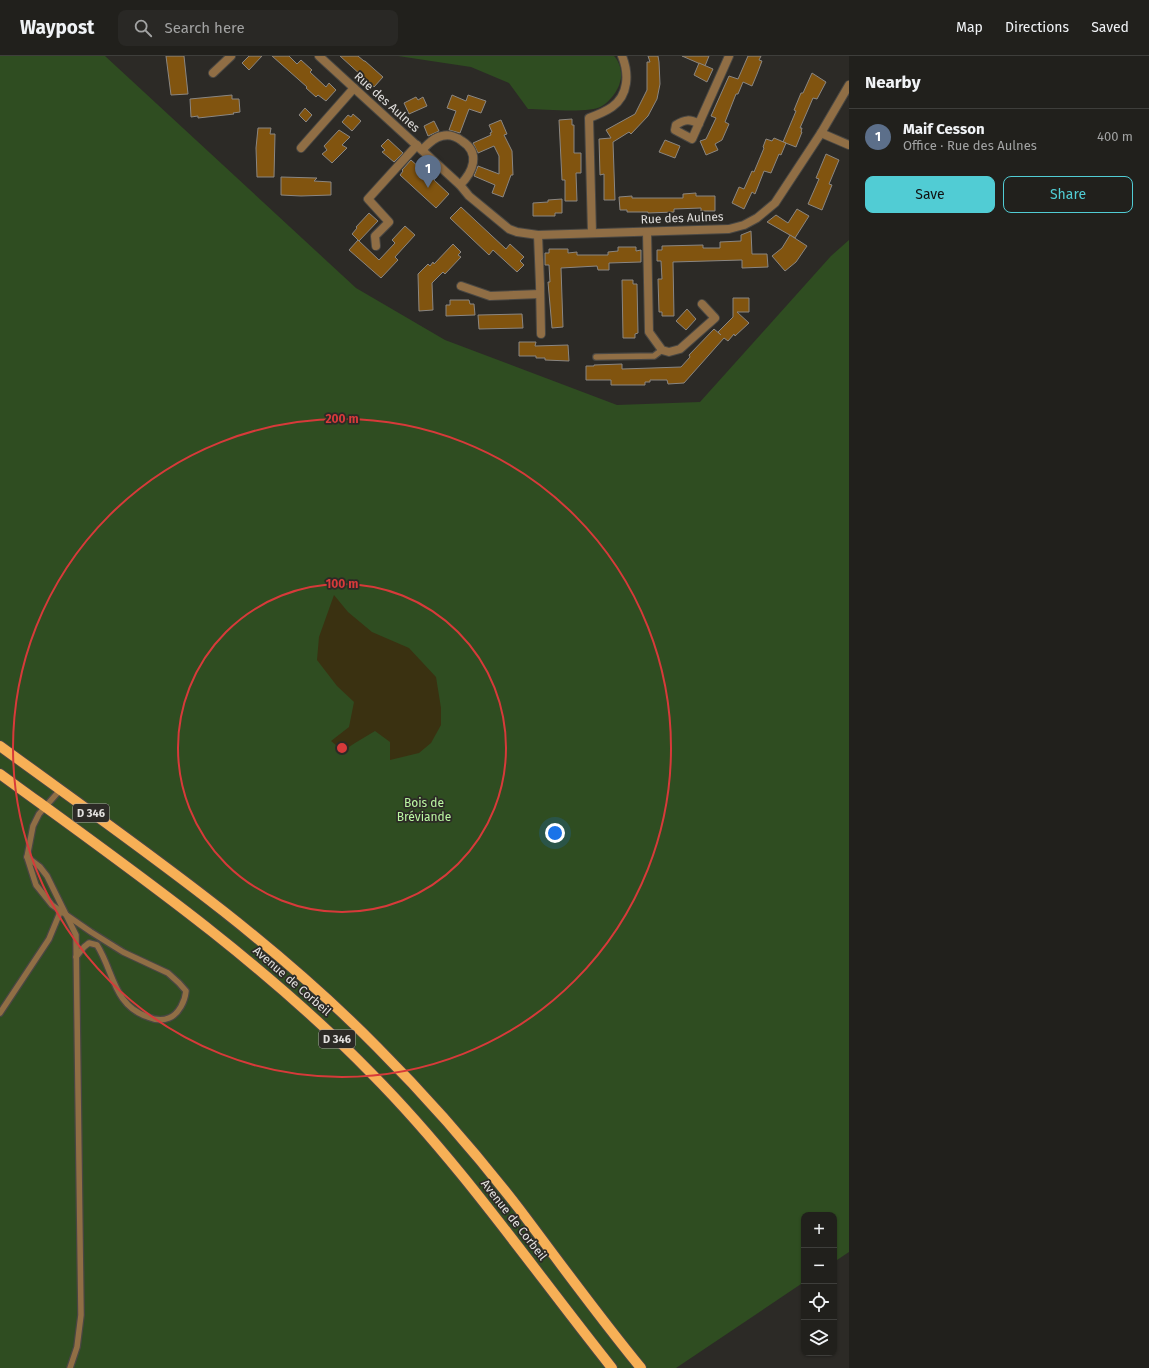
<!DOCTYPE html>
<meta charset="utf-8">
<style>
:root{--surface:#21201c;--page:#292825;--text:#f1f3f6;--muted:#a2a3a3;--line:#3e3e3b;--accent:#51ccd4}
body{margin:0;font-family:"Fira Sans",sans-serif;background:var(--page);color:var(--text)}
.controls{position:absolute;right:12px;bottom:12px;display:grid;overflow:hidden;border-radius:8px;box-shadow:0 1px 3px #0004}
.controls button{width:36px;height:36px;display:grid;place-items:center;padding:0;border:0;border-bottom:1px solid var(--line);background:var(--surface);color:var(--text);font:20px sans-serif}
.you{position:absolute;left:555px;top:777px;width:14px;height:14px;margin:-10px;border:3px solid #fff;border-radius:50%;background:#1a73e8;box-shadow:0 0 0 6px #1a73e833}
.badge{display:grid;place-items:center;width:26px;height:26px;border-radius:50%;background:var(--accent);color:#fff;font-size:13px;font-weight:700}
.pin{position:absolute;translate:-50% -33px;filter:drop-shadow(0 1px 2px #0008)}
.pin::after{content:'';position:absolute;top:21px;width:14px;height:12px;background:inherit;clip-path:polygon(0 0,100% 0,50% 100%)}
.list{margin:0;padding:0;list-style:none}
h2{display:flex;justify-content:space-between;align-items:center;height:52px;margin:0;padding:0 16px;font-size:17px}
h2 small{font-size:13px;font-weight:400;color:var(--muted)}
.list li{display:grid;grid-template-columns:26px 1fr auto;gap:12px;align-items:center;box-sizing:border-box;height:56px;padding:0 16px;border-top:1px solid var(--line)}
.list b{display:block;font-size:15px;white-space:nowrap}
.list p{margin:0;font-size:13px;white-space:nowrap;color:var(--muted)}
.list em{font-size:13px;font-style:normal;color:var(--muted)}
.actions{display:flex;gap:8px;padding:12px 16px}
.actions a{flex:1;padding:9px 0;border:1px solid var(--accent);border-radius:8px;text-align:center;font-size:14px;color:var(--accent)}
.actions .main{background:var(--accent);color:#111}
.icon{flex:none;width:22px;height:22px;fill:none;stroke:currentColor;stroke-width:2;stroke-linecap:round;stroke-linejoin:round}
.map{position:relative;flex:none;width:849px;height:1312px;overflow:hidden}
header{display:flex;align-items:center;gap:24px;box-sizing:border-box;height:56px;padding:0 20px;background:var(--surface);border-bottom:1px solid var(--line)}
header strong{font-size:19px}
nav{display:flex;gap:22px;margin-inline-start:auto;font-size:14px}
.search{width:280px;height:36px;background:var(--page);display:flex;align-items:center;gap:10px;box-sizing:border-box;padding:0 14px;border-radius:8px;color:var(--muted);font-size:15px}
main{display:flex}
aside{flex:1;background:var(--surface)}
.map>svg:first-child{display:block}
.green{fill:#2f4d21}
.sand{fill:#3a3111}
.building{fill:#81540f;stroke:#8a8682}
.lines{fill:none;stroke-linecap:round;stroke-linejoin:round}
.lane-casing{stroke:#494743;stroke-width:8}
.street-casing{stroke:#494743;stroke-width:10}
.primary-casing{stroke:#494743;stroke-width:12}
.lane{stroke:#906e45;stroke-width:5.5}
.street{stroke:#906e45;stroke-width:8}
.primary{stroke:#f7b056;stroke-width:10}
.ring{fill:none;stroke:#d73a3a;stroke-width:2}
.labels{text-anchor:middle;stroke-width:3.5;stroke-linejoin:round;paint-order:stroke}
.shield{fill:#2c2a26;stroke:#aba9a7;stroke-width:1}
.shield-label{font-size:11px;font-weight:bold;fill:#e2e0de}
.street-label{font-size:12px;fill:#e2e0de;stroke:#2c2a26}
.park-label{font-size:12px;fill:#bbf7a2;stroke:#2c2a26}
.centre{fill:#d73a3a;stroke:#2c2a26;stroke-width:2}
.ring-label{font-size:12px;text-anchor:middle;font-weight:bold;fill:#d73a3a;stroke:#2c2a26;stroke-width:3.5;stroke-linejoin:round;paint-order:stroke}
</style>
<header>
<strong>Waypost</strong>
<div class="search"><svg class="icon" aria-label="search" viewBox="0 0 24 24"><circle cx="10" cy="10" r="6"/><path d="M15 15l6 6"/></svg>Search here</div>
<nav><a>Map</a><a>Directions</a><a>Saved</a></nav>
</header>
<main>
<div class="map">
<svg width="849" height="1312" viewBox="0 0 849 1312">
<rect width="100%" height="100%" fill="#2c2a26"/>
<g class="green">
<polygon points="0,0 105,0 356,232 445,284 617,349 700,346 831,200 849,184 849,1196 834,1206 834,1159 804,1159 804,1226 676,1312 0,1312"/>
<path d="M398 0H614C620 6 623 18 620 26 618 35 610 45 602 50 590 58 544 53 528 53L509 27 471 11Z"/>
</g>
<polygon class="sand" points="334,539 348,556 372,576 409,592 436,621 441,652 441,669 431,687 419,697 390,704 390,686 375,675 355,687 343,695 331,685 349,671 354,646 337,630 317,604 319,581"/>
<g class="building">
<polygon points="166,0 184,0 188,38 171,39"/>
<polygon points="249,0 262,0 249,14 242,7"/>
<polygon points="272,0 289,0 297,8 301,4 312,14 310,16 326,31 329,27 336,34 326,45 318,39 316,41 306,32 307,31"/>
<polygon points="340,0 358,0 364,5 365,5 383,21 374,31"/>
<polygon points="648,0 658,0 659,6 660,28 657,43 648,60 631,78 629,76 613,86 615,144 604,144 604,118 600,119 599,83 611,82 606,74 635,58 647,34 647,6 650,6"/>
<polygon points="682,0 709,0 705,10"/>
<polygon points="748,0 761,0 759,4 762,5 757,18 752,30 743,26 738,38 736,38 725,66 729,68 722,84 715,88 718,94 706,99 700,85 706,83 716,62 711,60 729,20 738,23"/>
<polygon points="699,7 713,13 707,26 694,19"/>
<polygon points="812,17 826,26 817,43 813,42 800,72 802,72 801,76 802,76 796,91 783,86 796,55 794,54 801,37 803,37"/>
<polygon points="232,39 232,43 239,43 240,56 233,57 234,58 198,62 198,60 191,61 190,43"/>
<polygon points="452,39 466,45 468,39 486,45 481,57 469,53 460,77 449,74 456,55 447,52"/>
<polygon points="416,41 418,44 423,41 427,50 409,58 404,47"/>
<polygon points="305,52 312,59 306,66 299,59"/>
<polygon points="353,58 361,65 352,75 342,66 348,59 351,61"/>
<polygon points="572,63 572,69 574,69 574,97 581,97 581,117 576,117 577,145 565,145 565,124 562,124 559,64"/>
<polygon points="501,64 507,78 504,79 512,95 513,119 511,119 503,141 492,137 495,129 474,120 478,110 499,118 499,100 494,90 478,97 473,87 491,79 490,77 492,76 489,69"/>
<polygon points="434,65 439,75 428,80 424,70"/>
<polygon points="258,72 271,72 270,78 275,78 274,121 257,121 256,92"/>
<polygon points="339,74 350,81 342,89 347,92 332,107 322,98 327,94 324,90"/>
<polygon points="774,82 786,87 781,99 779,98 771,117 764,115 755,138 752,136 744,153 732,147 739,131 744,133 752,115 754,116 764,92 763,91 766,83 772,85"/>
<polygon points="388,83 403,97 394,106 382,96 385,94 381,90"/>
<polygon points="665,84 680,90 675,102 659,96"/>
<polygon points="826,98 839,104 829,128 832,129 822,154 808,148 819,123 816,122"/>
<polygon points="411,104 427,118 430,115 437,121 434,124 449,138 436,152 400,119 403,115 402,114"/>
<polygon points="281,121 317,122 314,125 331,126 331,139 301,140 281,139"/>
<polygon points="696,137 696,140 715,140 715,155 701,155 701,152 674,153 674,156 648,157 648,156 627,156 627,154 620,154 619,141 632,140 632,142 683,142 683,138"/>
<polygon points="562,143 562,157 555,157 555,160 533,160 533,147 548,146 548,144"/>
<polygon points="461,151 506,193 510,188 524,201 520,205 524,209 517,216 493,194 489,199 450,162"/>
<polygon points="797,153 809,160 795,182 767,166 776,159 788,167"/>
<polygon points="369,157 378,165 359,185 352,178 357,172 356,171"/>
<polygon points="405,170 415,179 395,201 398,204 381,222 349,194 358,184 379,204 395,187 392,184"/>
<polygon points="751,175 752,198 767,198 768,211 742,212 742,204 673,206 674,260 662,260 662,256 659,256 658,223 662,223 661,205 657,205 657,194 662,194 662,190 703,189 703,192 720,192 720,186 741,185 741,179"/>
<polygon points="790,179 807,190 796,206 785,215 772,200 782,192"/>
<polygon points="453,188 461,196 458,199 461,201 445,218 443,216 432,227 433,254 419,255 418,218 428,208 430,210 433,206 434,208"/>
<polygon points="618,191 636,191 636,195 641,194 641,206 609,207 609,214 598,214 597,210 561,212 563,271 552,272 548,226 550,226 549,209 545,209 545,197 549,197 549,193 568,193 568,197 577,196 577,199 608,199 608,196 618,195"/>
<polygon points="622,224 633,224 633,228 637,228 638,277 635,278 635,282 623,282"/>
<polygon points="733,242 749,242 749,256 737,256 749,267 735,280 734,278 728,285 724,282 684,327 668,328 667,324 650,324 650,326 645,326 645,329 611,329 611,324 586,324 586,310 594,310 594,309 622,308 622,313 681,311 690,301 689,299 714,273 721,279 718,276 733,261"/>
<polygon points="450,244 469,244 470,248 474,248 475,259 446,260 446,249 450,249"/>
<polygon points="687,253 696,263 686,274 676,265"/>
<polygon points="522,258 523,272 479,273 478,259"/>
<polygon points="519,286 536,286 535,290 568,289 569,305 545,304 545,302 536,302 536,300 519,300"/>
</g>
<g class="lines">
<defs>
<g id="lane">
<polyline points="596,301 654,300 662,294"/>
<path d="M60 734 39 758 33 770 27 801 36 829 52 849 91 876 123 896 168 917 179 927 186 935C185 945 179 958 169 962 162 965 155 964 148 961 113 949 114 916 97 889L89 887 84 891 76 901"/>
<polyline points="27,801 40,811 47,820 76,879 81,1259 77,1291 70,1312"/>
<polyline points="0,957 49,883 61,854"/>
</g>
<g id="street">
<polyline points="319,0 460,129 469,140 509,173 517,176 538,179 729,173 744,169 757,162 775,147 821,77 849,29"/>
<polyline points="213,17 231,0"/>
<path d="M699 68C690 63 685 63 676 69L675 74 692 83 729 0"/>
<polyline points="821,77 849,89"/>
<polyline points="301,92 354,32"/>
<path d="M422 94C427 89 434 81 442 80 449 78 457 81 462 85 481 97 473 116 460 129"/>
<polyline points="647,176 649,276 662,294 669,296 680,293 715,262 702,248"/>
<path d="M592 177 589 62C597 59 605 56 612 51 629 39 629 17 622 0"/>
<polyline points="538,179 540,228 541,278"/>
<polyline points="376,190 375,180 389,166 368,143 417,89"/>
<polyline points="461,230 490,240 540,238"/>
</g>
<g id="primary">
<path d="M0 690C130 785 264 876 377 991 428 1042 476 1097 520 1154 560 1207 599 1261 641 1312"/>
<path d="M0 718C129 812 261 904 372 1018 461 1108 533 1213 612 1312"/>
</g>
</defs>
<use href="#lane" class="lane-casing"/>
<use href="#street" class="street-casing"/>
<use href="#primary" class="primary-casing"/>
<use href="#lane" class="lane"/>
<use href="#street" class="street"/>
<use href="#primary" class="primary"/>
</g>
<g class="ring">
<circle cx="342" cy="692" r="164"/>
<circle cx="342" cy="692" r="329"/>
</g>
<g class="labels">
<g class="shield">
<rect x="73" y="748" width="36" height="18" rx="3"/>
<rect x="319" y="974" width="36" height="18" rx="3"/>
</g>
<g class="shield-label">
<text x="91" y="761">D 346</text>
<text x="337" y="987">D 346</text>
</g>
<g class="street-label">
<text transform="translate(387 46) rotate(42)" y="4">Rue des Aulnes</text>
<text transform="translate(682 162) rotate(-2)" y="4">Rue des Aulnes</text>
<text transform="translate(292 925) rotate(41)" y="4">Avenue de Corbeil</text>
<text transform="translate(514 1164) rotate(52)" y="4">Avenue de Corbeil</text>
</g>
<g class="park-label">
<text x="424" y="751">Bois de<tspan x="424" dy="14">Bréviande</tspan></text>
</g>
</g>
<circle cx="342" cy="692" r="6" class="centre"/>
<g class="ring-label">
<text x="342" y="367">200 m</text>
<text x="342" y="532">100 m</text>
</g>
</svg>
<div class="controls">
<button>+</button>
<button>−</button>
<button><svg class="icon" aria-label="locate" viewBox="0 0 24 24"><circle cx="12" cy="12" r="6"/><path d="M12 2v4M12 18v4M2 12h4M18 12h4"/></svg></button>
<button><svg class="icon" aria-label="layers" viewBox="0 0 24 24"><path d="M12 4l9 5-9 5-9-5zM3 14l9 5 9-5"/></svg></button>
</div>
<div class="you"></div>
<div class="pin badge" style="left:428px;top:132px;background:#5c6f8a">1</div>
</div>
<aside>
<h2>Nearby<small></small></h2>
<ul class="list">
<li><span class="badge" style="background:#5c6f8a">1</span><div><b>Maif Cesson</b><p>Office · Rue des Aulnes</p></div><em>400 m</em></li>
</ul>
<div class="actions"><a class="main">Save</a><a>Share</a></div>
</aside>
</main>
